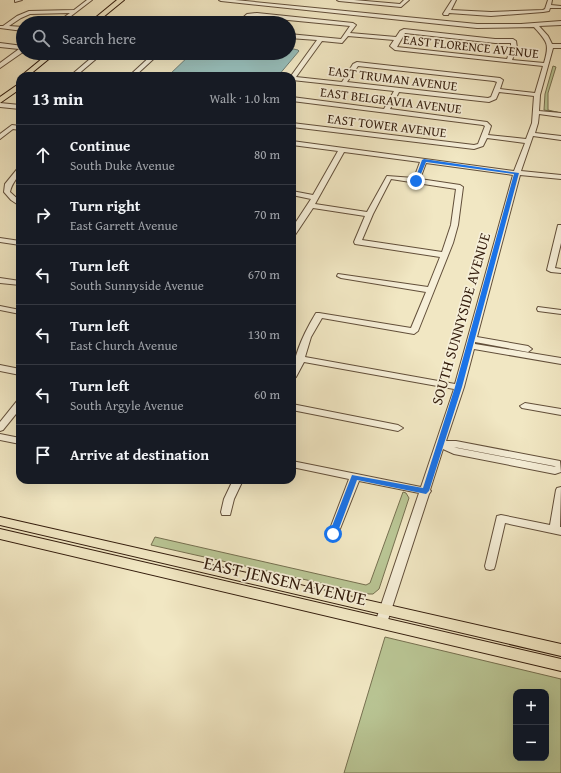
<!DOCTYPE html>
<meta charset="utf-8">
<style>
:root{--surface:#171b24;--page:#20242c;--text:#f1f3f6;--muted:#9ea1a6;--line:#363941}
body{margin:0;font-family:"Gentium Book Plus",serif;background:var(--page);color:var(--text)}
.controls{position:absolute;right:12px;bottom:12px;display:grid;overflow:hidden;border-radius:8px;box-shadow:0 4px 16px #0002}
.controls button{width:36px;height:36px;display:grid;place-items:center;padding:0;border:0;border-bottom:1px solid var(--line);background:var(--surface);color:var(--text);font:20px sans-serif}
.stop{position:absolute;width:12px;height:12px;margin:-9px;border:3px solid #1a73e8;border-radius:50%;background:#fff}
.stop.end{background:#1a73e8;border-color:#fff;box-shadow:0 1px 4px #0008}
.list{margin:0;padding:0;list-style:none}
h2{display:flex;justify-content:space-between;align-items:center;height:52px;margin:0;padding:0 16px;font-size:17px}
h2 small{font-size:13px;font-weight:400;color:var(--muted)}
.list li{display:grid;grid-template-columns:26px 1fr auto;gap:12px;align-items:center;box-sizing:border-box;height:60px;padding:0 16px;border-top:1px solid var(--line)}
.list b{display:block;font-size:15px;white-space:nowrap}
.list p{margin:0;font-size:13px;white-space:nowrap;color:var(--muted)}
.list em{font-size:13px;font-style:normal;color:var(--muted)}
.icon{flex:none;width:22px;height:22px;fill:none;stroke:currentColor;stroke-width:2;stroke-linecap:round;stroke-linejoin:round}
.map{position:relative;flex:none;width:561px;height:773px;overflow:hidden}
.search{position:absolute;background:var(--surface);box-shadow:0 4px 16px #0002;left:16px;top:16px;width:280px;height:44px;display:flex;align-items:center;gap:10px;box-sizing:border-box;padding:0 14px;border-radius:22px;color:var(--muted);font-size:15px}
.panel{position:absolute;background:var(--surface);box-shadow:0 4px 16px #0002;left:16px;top:72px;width:280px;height:412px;border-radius:12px}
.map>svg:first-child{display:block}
.green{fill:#b9c594;stroke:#767050;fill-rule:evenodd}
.water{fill:#9bbfb9;stroke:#717e74}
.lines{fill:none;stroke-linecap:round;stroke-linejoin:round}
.minor-casing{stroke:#624f3a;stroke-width:2}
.major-casing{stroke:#331c0c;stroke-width:2}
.minor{fill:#f6efd8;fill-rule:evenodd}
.major{fill:#f1e7c3;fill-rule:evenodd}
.route{fill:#1a73e8}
.labels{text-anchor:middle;stroke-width:3.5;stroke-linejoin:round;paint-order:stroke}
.far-street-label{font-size:13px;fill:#331c0c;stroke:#f6efd8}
.street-label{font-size:15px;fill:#331c0c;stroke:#f6efd8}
.near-street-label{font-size:18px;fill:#331c0c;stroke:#f6efd8}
</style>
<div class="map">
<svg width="561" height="773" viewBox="0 0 561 773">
<rect width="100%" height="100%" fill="#f1e7c3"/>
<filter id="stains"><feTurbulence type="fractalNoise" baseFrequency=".005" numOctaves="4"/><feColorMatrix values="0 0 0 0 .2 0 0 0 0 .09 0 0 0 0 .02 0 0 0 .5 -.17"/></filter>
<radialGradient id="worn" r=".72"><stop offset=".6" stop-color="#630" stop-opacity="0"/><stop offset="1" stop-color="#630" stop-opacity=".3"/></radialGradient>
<g class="green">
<polygon points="553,66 556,67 548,93 548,110 561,113 544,110 545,94"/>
<polygon points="403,492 406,493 409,498 379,589 373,594 369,594 151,545 155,537 366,585 370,583"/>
<path d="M385 637 561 679V773H344ZM516 692H546V758H516Z"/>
</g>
<polygon class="water" points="289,48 298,50 299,51 278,76 168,76 192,53 289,53"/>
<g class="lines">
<defs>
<g id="minor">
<polygon points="15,0 22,0 15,2"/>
<polygon points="87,0 92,0 62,23 56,23 70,13 30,14 21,18 9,26 23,27 23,31 0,28 0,26 3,26 17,16 29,11 74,10"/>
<path d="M219 0H235L477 24H521L561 21V25L539 26 548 36 552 44H561V48H553L540 95 539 111 561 113V117L539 114 538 123 535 133 561 136V140L533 136 521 171 561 175V179L520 175 477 337 528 346 532 349 528 352 475 342V344L561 358V364L474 349 464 387 446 441H456L560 461 561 472 555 474 454 454 443 449 430 490 431 491 429 494 387 623 385 626 381 627 377 626 375 623 419 493 359 481 338 534 337 537H329L328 534 349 479 292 467V461L421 487 454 389 304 362 296 377 292 380C292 358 305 331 316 313H319L411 328 426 292 341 278 337 276 338 274 428 287 440 257 355 244 354 242 365 216 313 208 295 235H292V228L311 199 292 195V191L313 195 338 151 292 145V141L514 171 525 143 487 138 483 146 474 149 292 127V123L474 145 478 144 485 126 483 125 292 101V97L384 109 394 91 292 80V76H291L317 40 289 38V34L341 39 350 26 257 17H250L243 23H237L247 14 257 13 353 23 356 25 350 33 396 37 400 31 404 29 495 39H513L516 41 517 48 512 60 544 63C550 43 547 42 534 27L477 28 221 1ZM405 33 495 43H511V48L507 59 397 47ZM348 36 394 40 390 46 395 50 543 66 535 93 500 89 503 80 500 78 357 62 353 64 342 82 296 77 322 41 342 43ZM358 66 494 81 497 82 491 97 488 98 347 82ZM399 92 489 102 496 99 499 92 534 96 532 123 526 139 488 135 491 126 487 122 390 109ZM344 152 420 162 414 178 387 176 367 212 315 204ZM426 163 513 175 455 384 305 357 311 337 322 318 414 334 418 331 453 243 458 225 463 187 460 185 420 179ZM391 179 456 189 451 225 442 252 362 240 373 214ZM454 447 554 466 556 467 457 448Z"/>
<polygon points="337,0 354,0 400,4 404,0 409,0 401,7 339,1"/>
<polygon points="452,0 456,0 451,10 491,12 543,10 545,9 548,0 552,0 551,5 561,6 561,8 550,8 549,11 543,12 491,16 449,13 448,15 444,15 443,14"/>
<polygon points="0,43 23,46 23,52 0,68 0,63 19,49 0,47"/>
<polygon points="97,53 103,53 76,76 70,76"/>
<polygon points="154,53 160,53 135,76 129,76"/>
<polygon points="0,103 20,105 20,109 0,107"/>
<polygon points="12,125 20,126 20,130 13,129 0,139 0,134"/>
<path d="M20 167C20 178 12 181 10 192L20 201V206L11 200 4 192 5 184 18 168Z"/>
<polygon points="558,225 561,225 561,243 555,268 561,269 561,273 551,272 547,270"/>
<polygon points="0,238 20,241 20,245 0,242"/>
<polygon points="0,278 20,281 20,285 0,283"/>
<polygon points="0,306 20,310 20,314 0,310"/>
<polygon points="538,307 561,310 561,314 538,311 537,309"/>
<polygon points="0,365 20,369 20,375 0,371"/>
<polygon points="20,400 20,409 3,430 0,431 0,422 17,401"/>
<polygon points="525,403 561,409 561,415 522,408 520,406"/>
<polygon points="292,404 398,425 403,428 398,431 292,410"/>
<polygon points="0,434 20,438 20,444 0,440"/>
<polygon points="233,480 243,480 234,499 230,515 222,515 221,512 224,499"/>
<polygon points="561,487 560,527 561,527 561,535 505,523 495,566 494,569 490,570 486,569 485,566 497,516 501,515 550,525 556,490 557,488"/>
</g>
<g id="major">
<polygon points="117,0 124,0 96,23 89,23"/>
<polygon points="49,53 56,53 28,76 21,76"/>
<polygon points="20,83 20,89 0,103 0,97"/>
<polygon points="0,517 561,644 561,656 0,525"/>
<polygon points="0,529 561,659 561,671 0,539"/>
</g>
</defs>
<use href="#minor" class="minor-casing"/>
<use href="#major" class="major-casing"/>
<use href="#minor" class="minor"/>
<use href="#major" class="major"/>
</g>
<polygon class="route" points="424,159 519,173 462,387 429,491 426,494 357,480 337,534 333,537 329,534 352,475 423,488 455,387 514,174 426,162 418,181 414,182 422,160"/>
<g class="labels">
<g class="far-street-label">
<text transform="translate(471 46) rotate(6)" y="5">EAST FLORENCE AVENUE</text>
<text transform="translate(393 78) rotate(7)" y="5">EAST TRUMAN AVENUE</text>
<text transform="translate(391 100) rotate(7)" y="5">EAST BELGRAVIA AVENUE</text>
<text transform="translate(387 125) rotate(7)" y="5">EAST TOWER AVENUE</text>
</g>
<g class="street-label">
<text transform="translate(461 319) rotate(-74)" y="5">SOUTH SUNNYSIDE AVENUE</text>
</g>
<g class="near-street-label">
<text transform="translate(285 581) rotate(13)" y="6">EAST JENSEN AVENUE</text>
</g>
</g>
<rect width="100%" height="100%" filter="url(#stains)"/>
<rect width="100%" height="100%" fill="url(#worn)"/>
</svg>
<div class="controls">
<button>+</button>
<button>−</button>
</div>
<div class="stop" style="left:333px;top:534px"></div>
<div class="stop end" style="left:416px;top:181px"></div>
<div class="search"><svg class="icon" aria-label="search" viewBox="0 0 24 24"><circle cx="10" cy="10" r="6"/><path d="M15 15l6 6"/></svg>Search here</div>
<section class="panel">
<h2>13 min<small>Walk · 1.0 km</small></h2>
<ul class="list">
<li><svg class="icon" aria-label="ahead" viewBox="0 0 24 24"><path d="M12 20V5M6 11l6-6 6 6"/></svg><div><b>Continue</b><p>South Duke Avenue</p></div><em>80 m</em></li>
<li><svg class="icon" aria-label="right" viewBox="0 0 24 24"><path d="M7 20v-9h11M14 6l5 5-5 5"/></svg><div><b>Turn right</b><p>East Garrett Avenue</p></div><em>70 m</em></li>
<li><svg class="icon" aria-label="left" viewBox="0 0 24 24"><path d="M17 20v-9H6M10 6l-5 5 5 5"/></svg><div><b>Turn left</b><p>South Sunnyside Avenue</p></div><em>670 m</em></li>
<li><svg class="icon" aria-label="left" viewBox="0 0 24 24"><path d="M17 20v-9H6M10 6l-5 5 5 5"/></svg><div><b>Turn left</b><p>East Church Avenue</p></div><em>130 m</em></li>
<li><svg class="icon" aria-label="left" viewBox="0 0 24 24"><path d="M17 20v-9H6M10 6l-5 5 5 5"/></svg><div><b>Turn left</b><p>South Argyle Avenue</p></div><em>60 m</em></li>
<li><svg class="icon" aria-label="arrive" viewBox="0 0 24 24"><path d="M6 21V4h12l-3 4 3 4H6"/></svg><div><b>Arrive at destination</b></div></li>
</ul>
</section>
</div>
